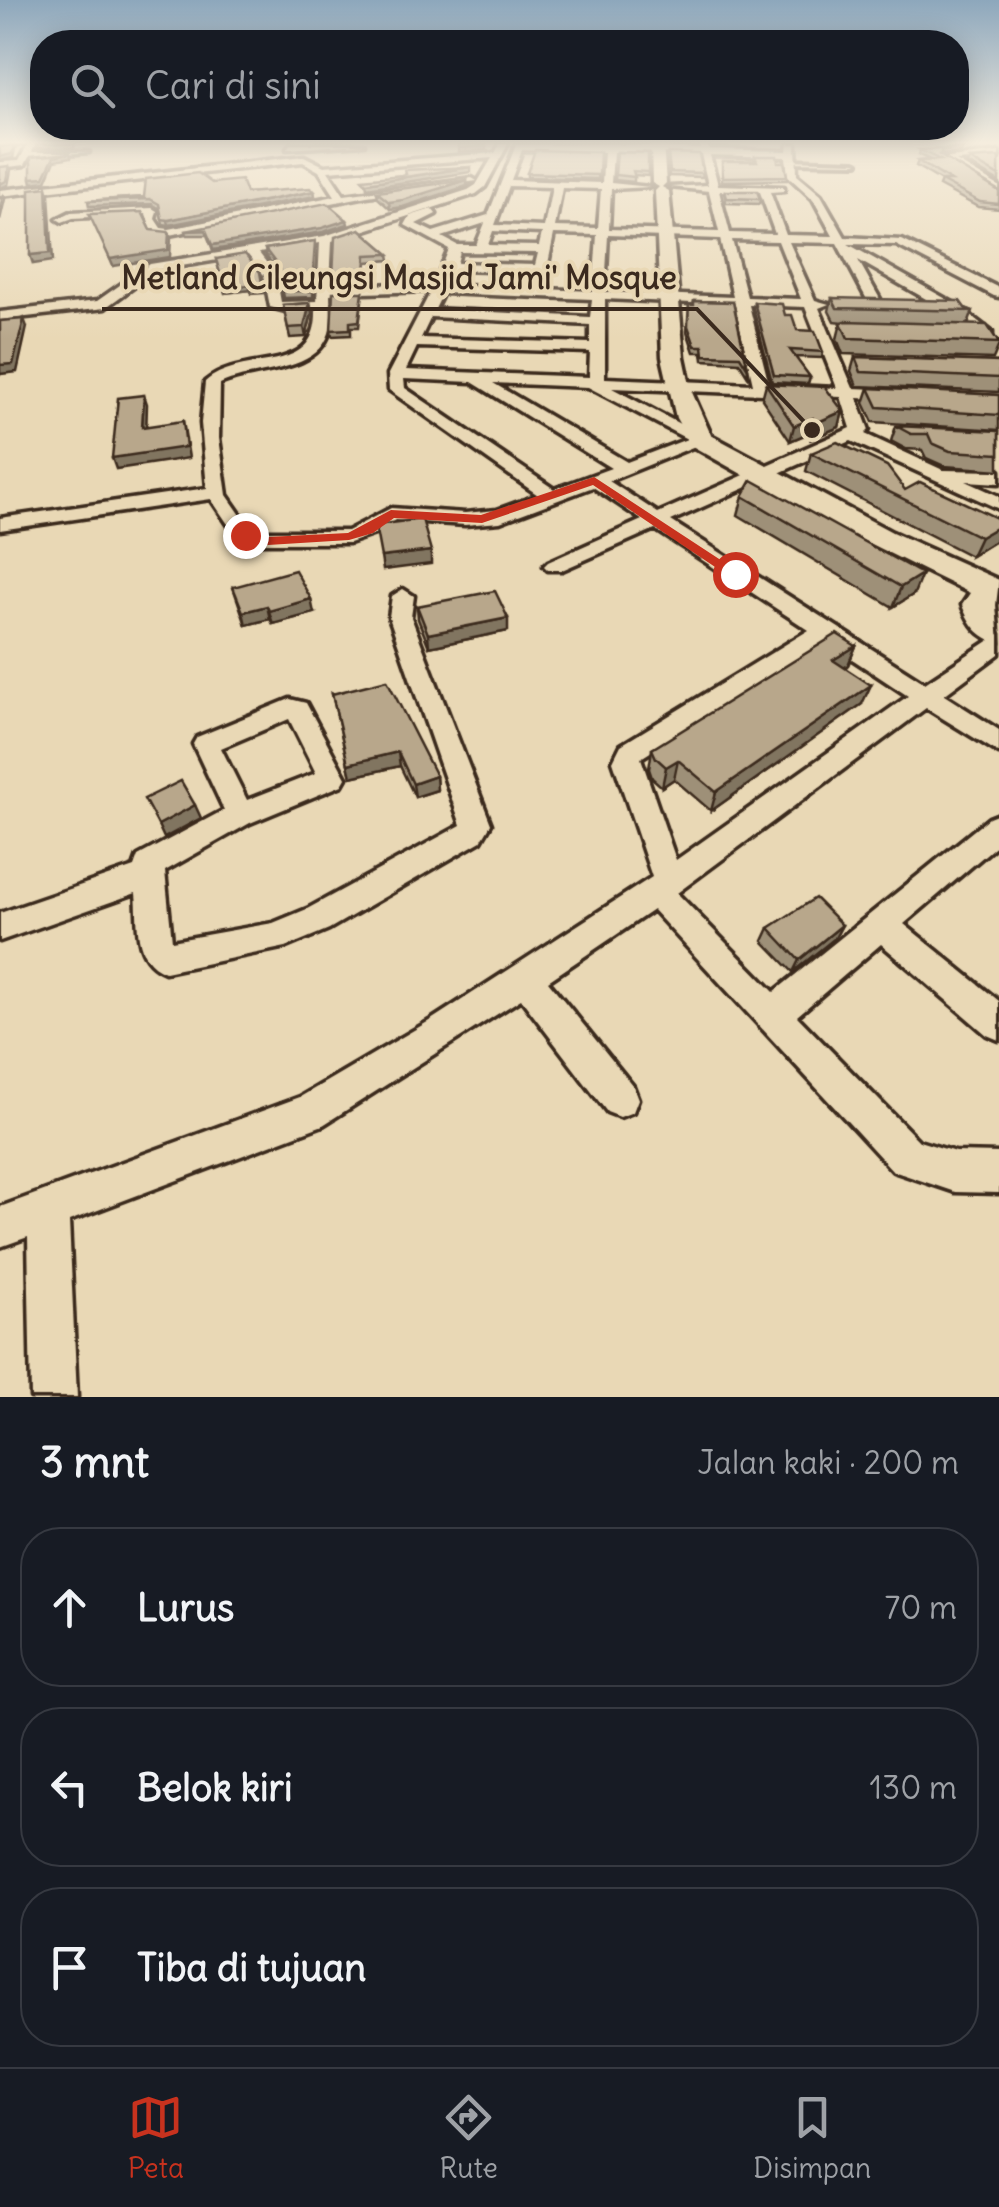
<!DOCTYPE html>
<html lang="id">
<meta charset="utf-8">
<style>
:root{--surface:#171b24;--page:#242831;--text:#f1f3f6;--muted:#9ea1a6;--line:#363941;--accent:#c8321e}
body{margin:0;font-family:Delius,sans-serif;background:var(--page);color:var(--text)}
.stop{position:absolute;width:30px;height:30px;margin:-22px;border:8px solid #c8321e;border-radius:50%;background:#fff}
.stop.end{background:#c8321e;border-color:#fff;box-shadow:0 2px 10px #0008}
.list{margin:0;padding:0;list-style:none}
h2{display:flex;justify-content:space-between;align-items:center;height:130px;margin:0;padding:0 40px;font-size:42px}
h2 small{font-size:32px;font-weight:400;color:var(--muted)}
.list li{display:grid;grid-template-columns:65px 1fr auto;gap:30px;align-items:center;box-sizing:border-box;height:160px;margin:0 20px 20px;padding:0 20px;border:2px solid var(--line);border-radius:40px}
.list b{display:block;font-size:38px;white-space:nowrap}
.list em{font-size:32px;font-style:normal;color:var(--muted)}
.icon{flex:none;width:55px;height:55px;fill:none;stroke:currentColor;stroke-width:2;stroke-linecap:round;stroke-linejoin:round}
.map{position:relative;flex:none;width:999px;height:1397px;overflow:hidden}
.search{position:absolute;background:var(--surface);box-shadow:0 5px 25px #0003;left:30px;right:30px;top:30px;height:110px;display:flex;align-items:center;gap:25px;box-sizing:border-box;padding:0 35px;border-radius:40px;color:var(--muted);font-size:38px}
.sheet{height:670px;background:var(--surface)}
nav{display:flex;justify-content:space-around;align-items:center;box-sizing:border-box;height:140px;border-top:2px solid var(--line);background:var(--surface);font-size:28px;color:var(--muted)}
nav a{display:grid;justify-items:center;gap:5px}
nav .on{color:var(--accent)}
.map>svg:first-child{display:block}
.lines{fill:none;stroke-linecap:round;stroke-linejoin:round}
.lane-casing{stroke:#3b2a1e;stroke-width:8}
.street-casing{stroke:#3b2a1e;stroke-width:7}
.secondary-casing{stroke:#3b2a1e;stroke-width:7}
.lane{fill:#e9d8b5;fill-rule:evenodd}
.street{fill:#e9d8b5;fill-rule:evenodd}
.secondary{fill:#e9d8b5;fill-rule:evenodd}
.wall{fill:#9e9078;stroke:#3b2a1e;stroke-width:2.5}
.shaded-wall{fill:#817561;stroke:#3b2a1e;stroke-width:2.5}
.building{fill:#b8a78b;stroke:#3b2a1e;stroke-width:2.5}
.route{fill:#c8321e}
.leader{fill:none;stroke:#3b2a1e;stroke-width:4}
.callout-dot{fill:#3b2a1e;stroke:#e9d8b5;stroke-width:4}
.callout-label{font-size:32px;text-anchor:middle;font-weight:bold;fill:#3b2a1e;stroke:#e9d8b5;stroke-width:8;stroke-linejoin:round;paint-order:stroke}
</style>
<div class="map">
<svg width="999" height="1397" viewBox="0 0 999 1397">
<rect width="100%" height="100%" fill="#e9d8b5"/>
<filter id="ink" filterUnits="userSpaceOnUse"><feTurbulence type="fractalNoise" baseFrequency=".01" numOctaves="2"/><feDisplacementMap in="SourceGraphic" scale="20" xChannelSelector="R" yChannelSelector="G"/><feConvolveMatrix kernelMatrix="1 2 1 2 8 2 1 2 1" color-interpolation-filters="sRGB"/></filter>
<g filter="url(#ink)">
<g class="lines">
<defs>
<polygon id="lane" points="788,160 856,162 858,163 790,162"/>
<g id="street">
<polygon points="0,144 22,144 0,148"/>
<polygon points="28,144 36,144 32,152 89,152 29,157 25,165 0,168 0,162 19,161"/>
<polygon points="290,144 364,144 287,149"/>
<path d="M500 144H508L485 187 476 194 332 241 330 286 435 283 449 249 405 225 410 216 432 209 436 214 416 224 433 232 488 215 516 145 613 144 700 149 699 144H707L709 149 787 151 788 144H796L797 175 821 195 845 237 902 240 999 288V297L994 296 896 245 848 244 957 305 992 332V338L987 339 947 311 858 260 884 306 872 309 837 243 789 242 815 300 829 304 819 308 853 388 900 390 908 395 900 400 857 398 869 430 865 434 943 470 999 471V483L966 481 999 496V509L851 441 671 521 925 683 999 634V654L944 695 999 730V753L926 708 677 893 774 992 989 818 999 814V843L904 924 999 1001V1040L987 1035 881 944 797 1016 919 1141 955 1152 999 1153V1193L955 1192 893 1171 653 910 548 981 633 1086 638 1099 633 1112 620 1117 607 1112 521 999 323 1125 69 1221 77 1397H31L28 1237 0 1247V1207L300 1097 431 1020 652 877 613 761 621 745 809 630 655 529 562 570H548L544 566 548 562 642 520 593 487 500 522 465 525 395 520 375 534 349 543H247L238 539 211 499 0 530V518L207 488 201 423 205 382C244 348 318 380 316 309L286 311 270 307 264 275 248 255 157 270 105 308 0 320V312L97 301 150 264 324 236 468 190 476 185 492 158 328 171 344 195 472 178 477 181 367 196 169 235 153 233 146 214 73 218 62 222 57 219 71 212 152 208 157 211 155 219 161 228 169 229 335 196 319 171 303 162 0 196V190L304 156 324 166 495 153ZM522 150 604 152 602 183 511 180ZM613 152 701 154 708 185 670 187 709 191 719 232 609 229 611 189 650 187 611 183ZM710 155 786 157 788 176 813 199 833 236 786 235 770 192 784 191V187L718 185ZM509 186 552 187 544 227 495 225ZM562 188 601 189 598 228 555 227ZM719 191 760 192 775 234 730 233ZM485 223 476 245H457L442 237ZM493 231 542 233 539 246 488 245ZM554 234 597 235 593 291 543 289ZM608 235 720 239 733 297 605 292ZM732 240 778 241 801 299 747 297ZM320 243 317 301 281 302 276 275 259 253ZM460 252 538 253 535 265 457 263ZM454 270 534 272 530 289 447 285ZM431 291 388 374 389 390 538 495 497 510 465 513 391 508 347 531H252L227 495 219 438 220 384C253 368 316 374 329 333 333 321 330 306 330 294ZM443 293 592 299 590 317 435 309ZM605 299 735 305 753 384 605 378ZM749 305 805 307 837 388 769 385ZM431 317 590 325V343L421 338ZM417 347 590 352 589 377 406 370ZM404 379 472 382 611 468 554 489 405 388ZM493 383 588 387 687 439 627 462ZM612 388 841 397 851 428 658 513 609 481 710 440ZM825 641 908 696 676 860 641 758Z"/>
<polygon points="999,152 999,158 956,161 999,186 999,193 941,159"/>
<path d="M403 589 414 596 411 617 491 824 481 841 329 929 286 947 165 972C132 959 139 924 136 893L0 941V913L134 867 138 856 224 810 193 744 197 737 290 699 306 703 346 778 342 785 250 823 165 871 172 941 273 923 307 909 461 825 389 617 392 596ZM289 719 316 773 247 800 221 748Z"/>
</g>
<path id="secondary" d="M651 144H663L666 183 662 187 669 191 684 357 691 390 711 435 892 532 999 580 996 605 999 643C978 637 970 625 962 605L970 593 834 526 692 446 676 418 662 357 655 191 659 187 652 183Z"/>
</defs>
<use href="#lane" class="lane-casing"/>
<use href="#street" class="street-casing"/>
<use href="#secondary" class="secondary-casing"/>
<use href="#lane" class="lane"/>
<use href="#street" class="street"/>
<use href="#secondary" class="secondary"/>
</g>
<g class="wall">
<polygon points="37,144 75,144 74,148 38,148"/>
<polygon points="920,150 961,153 940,156 999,191 999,209 978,207 939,186 941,181 916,166 918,161 930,160 919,155"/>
<polygon points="600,152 598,179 527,177 527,173"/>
<polygon points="617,152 648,153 648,176 634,175 634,182 615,180"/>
<polygon points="668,153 703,173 702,177 669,176"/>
<polygon points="755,156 778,162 787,176 787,180 722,181 722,161 755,161"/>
<polygon points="999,157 999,182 968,164 970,159"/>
<polygon points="467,180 467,186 403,207 390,209 378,198 377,192"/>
<polygon points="212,183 246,193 314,191 315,196 169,225 163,224 160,209 152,204 89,206 88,201 144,197"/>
<polygon points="725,191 760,199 759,204 726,203"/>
<polygon points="348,224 323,232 213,250 207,235 187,235 186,231"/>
<polygon points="360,229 389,254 390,260 367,262 365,281 334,282 333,275"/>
<polygon points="315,241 313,297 284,298 280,274 266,256 265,249"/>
<polygon points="216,259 260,272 264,293 251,294 251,290 225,293"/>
<polygon points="363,292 359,327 351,327 351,335 332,336 331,330"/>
<polygon points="832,298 965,308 973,311 968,325 999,341 999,345 993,359 843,354 837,339 841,323 844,322 834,321 829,311"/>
<polygon points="694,301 733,302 748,369 747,375 739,362 703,360 702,352 694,352 687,331 689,305 693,305"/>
<polygon points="754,302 785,315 797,330 823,352 822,358 795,357 810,377 808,384 772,382 753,308"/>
<polygon points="310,303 312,313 306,337 290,338 283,305"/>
<polygon points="855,357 999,362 999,392 857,386 851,371"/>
<polygon points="766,384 843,411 839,427 811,439 809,433 790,441 762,399"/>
<polygon points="869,388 999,395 999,430 873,422 864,403"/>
<polygon points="896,426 999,431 999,470 944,466 926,458 922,450 906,449 891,441"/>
<polygon points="811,453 905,490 995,541 971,556 806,471"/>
<polygon points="743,496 914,594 893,607 738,515"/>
<polygon points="233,587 314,613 273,624 270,619 246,625"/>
<polygon points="417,606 508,631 429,647 418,619"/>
<polygon points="856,646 848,665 845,668 862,704 711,811 674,779 662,787 652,778 649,769 652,749"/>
<polygon points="332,694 436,776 437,790 415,797 400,766 351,777"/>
<polygon points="842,925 835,938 793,972 763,941 769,928"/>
</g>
<g class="shaded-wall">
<polygon points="14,145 15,149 13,158 0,161 0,157"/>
<polygon points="486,146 486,150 459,152 459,148"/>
<polygon points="963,148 961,153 941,155 937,160 942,151"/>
<polygon points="70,153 71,157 55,160 46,181 32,183 31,178 54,156"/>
<polygon points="9,166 11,170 8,185 0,188 0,184"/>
<polygon points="471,167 471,172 367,188 366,183"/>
<polygon points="467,180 467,186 403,207 390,209 389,202"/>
<polygon points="47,187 49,194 53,261 33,264 30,255"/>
<polygon points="314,191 315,196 169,225 168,220"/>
<polygon points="3,195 5,199 0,220 0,208"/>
<polygon points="347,220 348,224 323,232 213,250 212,245"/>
<polygon points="169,232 171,238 170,257 113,266 110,259"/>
<polygon points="250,285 252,290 225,293 224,287"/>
<polygon points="310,303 312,313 306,337 304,327"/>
<polygon points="24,319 27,327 17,372 0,374 0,365"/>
<polygon points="144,395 147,404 146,437 142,427"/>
<polygon points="843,411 839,427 811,439 816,423"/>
<polygon points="813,418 809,433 790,441 794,426"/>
<polygon points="183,421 189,458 116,469 112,458"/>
<polygon points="999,526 999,534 995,541 971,556 980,537"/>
<polygon points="431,551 431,564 383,570 381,557"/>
<polygon points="922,574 914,594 893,607 901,587"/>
<polygon points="311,599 314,613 273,624 269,611"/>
<polygon points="267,606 270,619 246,625 243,612"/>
<polygon points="508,618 508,631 429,647 428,634"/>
<polygon points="856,646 848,665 826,680 833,660"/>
<polygon points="871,685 862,704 711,811 716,792"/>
<polygon points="398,752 400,766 351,777 348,764"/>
<polygon points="678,760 674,779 662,787 666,767"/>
<polygon points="436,776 437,790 415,797 413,784"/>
<polygon points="195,805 201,818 164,838 158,825"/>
<polygon points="842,925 835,938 793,972 799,960"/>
</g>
<g class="building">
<polygon points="458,144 486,144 486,146 459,148"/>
<polygon points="14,145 12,154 0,157 0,147"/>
<polygon points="963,148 942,151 939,155 999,191 999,204 980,202 941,181 951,181 918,161 940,160 920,150"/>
<polygon points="535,150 600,152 599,175 527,173"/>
<polygon points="617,152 648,153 648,172 633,171 635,177 615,175"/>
<polygon points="70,153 54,156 44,177 31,178 31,157"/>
<polygon points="668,153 699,154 703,173 670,172"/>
<polygon points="755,156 777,156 778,162 784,162 787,176 723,177 722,161 757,161"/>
<polygon points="999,157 999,176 970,159"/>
<polygon points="9,166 6,181 0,184 0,167"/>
<polygon points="471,167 366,183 362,179 402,175 406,174 405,170"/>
<polygon points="198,173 212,183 241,180 246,193 310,188 314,191 168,220 162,219 159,204 150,199 88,201 144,197 146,179"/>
<polygon points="467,180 403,200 389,202 377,192"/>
<polygon points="47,187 50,253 30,255 30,189"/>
<polygon points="725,191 757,191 760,199 727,198"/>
<polygon points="327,203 347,220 322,228 212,245 206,230 186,231"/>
<polygon points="142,212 151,230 169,232 168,250 110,259 89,214"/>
<polygon points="360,229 389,254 366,255 365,274 333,275 335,237"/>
<polygon points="315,241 312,291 283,291 279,268 265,249"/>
<polygon points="245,254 260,272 263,288 250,289 250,285 224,287 216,259"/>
<polygon points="333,292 363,292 359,321 350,322 350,329 331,330"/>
<polygon points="832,298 960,301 965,308 973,311 837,308"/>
<polygon points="694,301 733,302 748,369 740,356 704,355 703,346 695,346 688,326 689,305 694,305"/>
<polygon points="754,302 782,304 785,315 792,315 797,330 815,331 823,352 790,350 810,377 774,375"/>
<polygon points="310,303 304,327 288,328 283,305"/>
<polygon points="24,319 13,364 0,365 0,321"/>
<polygon points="845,321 987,325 999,343 848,338 841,323"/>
<polygon points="855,357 999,362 999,378 861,372"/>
<polygon points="766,384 825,387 843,411 816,423 813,418 794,426"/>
<polygon points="869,388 999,395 999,415 878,407"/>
<polygon points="144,395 142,427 183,421 186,447 112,458 118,398"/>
<polygon points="896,426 999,431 999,454 950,451 932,443 928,434 911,434"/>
<polygon points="837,442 887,466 905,490 920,482 999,519 999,526 980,537 811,453"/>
<polygon points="752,480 922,574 901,587 743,496"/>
<polygon points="422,519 431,551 381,557 375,525"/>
<polygon points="295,570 311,599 269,611 267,606 243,612 233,587"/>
<polygon points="495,591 508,618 428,634 417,606"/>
<polygon points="837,634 856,646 833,660 871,685 716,792 678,760 666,767 656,758 652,749"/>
<polygon points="387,680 436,776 413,784 398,752 348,764 332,694"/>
<polygon points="181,781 195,805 158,825 144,799"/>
<polygon points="815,898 842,925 799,960 769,928"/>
</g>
</g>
<linearGradient id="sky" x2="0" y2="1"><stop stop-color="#8da7bc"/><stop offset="0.42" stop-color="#f5edde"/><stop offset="1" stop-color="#f5edde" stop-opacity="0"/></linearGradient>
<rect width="999" height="339" fill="url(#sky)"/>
<polygon class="route" points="594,477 742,574 730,577 593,485 482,523 394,518 373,533 349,540 268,545 239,535 245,531 268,537 348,533 391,510 481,515"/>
<path class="leader" d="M812 430L697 309H102"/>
<circle class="callout-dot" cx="812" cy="430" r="10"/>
<g class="callout-label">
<text x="399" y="289">Metland Cileungsi Masjid Jami' Mosque</text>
</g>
</svg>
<div class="stop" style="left:735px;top:574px"></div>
<div class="stop end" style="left:245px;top:535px"></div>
<div class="search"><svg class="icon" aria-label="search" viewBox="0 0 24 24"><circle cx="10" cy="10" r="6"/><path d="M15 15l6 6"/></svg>Cari di sini</div>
</div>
<section class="sheet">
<h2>3 mnt<small>Jalan kaki · 200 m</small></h2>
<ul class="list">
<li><svg class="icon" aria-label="ahead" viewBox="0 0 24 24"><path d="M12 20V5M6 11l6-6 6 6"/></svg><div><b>Lurus</b></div><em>70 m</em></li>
<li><svg class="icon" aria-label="left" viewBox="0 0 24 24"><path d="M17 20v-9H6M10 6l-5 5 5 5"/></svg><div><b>Belok kiri</b></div><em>130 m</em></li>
<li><svg class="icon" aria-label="arrive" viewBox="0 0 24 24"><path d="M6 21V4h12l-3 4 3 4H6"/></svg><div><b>Tiba di tujuan</b></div></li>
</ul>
</section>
<nav>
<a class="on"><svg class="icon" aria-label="map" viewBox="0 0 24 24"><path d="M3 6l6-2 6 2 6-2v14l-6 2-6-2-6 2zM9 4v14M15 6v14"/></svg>Peta</a>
<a><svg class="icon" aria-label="directions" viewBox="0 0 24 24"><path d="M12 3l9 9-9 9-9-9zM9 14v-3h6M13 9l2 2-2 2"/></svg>Rute</a>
<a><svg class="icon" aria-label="saved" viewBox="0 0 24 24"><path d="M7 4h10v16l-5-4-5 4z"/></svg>Disimpan</a>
</nav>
